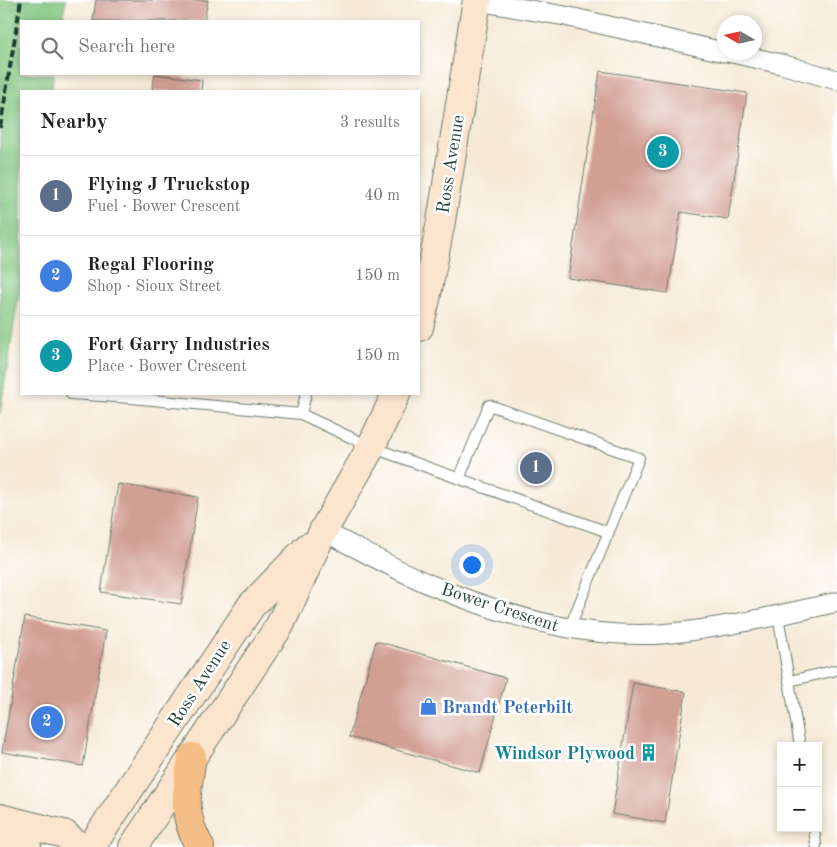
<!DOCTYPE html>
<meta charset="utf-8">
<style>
:root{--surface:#fff;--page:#f2f2f2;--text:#222;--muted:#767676;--line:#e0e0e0;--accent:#b5179e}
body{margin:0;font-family:"Old Standard TT",serif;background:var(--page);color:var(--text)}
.controls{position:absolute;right:15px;bottom:15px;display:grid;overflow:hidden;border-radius:0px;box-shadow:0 2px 8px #0003}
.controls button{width:45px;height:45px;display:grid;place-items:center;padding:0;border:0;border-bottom:1px solid var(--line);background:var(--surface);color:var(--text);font:25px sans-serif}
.compass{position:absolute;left:717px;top:15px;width:45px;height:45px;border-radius:50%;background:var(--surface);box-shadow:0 2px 8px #0003;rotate:279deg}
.you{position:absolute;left:471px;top:564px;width:18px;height:18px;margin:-12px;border:4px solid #fff;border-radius:50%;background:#1a73e8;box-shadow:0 0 0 8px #1a73e833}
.badge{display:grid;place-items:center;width:32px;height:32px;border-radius:50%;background:var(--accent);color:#fff;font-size:16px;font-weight:700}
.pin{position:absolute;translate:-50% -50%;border:2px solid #fff;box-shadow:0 1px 5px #0006}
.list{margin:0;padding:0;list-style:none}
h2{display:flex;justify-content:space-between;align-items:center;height:65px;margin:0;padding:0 20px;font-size:21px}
h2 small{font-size:16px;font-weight:400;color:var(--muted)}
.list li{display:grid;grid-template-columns:32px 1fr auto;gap:15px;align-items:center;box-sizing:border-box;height:80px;padding:0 20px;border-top:1px solid var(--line)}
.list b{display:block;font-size:19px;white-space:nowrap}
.list p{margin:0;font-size:16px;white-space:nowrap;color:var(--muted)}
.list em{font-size:16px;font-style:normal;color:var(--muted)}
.icon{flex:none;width:28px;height:28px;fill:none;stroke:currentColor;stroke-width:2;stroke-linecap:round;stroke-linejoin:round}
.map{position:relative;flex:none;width:837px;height:847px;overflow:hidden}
.search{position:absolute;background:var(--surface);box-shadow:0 2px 8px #0003;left:20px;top:20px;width:400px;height:55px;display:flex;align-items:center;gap:12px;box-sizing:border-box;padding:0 18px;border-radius:0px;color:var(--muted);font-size:19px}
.panel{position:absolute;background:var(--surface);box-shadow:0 2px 8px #0003;left:20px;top:90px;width:400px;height:305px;border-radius:0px}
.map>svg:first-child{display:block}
.green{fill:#81c57f;stroke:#50815a}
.building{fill:#d19f94}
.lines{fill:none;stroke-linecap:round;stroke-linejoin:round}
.lane-casing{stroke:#6a7a6d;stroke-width:12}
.street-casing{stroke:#6a7a6d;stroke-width:21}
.secondary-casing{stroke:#6a7a6d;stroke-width:30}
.highway-casing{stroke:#6a7a6d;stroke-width:30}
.lane{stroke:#fff;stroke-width:10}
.street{stroke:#fff;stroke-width:19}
.secondary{stroke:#fbe5cf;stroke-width:28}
.highway{stroke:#f6be87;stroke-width:28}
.rail{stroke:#1f3d34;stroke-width:4;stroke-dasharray:8 4;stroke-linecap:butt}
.labels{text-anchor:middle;stroke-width:5;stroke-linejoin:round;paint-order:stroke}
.street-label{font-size:18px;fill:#1f3d34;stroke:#fff}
.shop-label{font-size:18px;font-weight:bold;fill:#366cbe;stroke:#fff;text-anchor:start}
.culture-label{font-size:18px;font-weight:bold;fill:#0d838f;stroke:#fff;text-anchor:end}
</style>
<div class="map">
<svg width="837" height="847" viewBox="0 0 837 847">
<rect width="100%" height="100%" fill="#fff"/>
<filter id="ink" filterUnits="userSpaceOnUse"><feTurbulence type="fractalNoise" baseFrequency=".02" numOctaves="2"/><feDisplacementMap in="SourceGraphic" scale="10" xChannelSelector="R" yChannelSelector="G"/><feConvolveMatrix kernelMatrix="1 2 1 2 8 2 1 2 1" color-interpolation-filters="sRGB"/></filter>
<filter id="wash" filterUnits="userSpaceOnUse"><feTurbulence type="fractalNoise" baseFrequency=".0096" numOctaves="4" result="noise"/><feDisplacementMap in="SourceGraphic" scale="20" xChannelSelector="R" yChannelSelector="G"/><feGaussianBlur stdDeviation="1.12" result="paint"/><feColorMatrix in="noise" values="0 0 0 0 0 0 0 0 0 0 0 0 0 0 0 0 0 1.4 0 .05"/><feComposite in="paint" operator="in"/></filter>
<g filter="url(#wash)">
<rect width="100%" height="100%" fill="#f6ead7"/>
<polygon class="green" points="0,0 66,0 62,21 21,21 21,74 54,74 51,91 21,91 21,280 0,414"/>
<g id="blocks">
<g class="building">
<polygon points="96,0 208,0 204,21 93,21"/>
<polygon points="600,71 747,93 728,219 681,212 668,293 568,278"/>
<polygon points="155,74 202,80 201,91 152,91"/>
<polygon points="118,484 198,497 181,604 101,592"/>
<polygon points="25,617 106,631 83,766 2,752"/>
<polygon points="376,641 506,678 480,773 349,737"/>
<polygon points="633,683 686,692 665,823 612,814"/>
</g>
</g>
</g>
<g filter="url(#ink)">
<use href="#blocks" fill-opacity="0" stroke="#6a7a6d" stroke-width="1"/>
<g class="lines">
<defs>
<g id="lane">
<polyline points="71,394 131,398"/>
<polyline points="132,394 131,398 301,414"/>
<polyline points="306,394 301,414 371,447 608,532"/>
<polyline points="459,479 489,405 639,458 569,629"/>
<polyline points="778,615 800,746"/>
<polyline points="789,681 837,670"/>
<polyline points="814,828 816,845"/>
</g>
<g id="street">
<polyline points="477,1 565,16 724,52"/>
<polyline points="728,52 781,64 837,80"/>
<path d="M323 531C359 549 394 569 431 585 509 618 596 643 681 632 733 626 786 614 837 602"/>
</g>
<g id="secondary">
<polyline points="419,327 426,299 441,221 477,0"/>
<polyline points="0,818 64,834 80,847"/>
<polyline points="0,838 27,847"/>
<polyline points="91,847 251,606 308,547"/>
<polyline points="133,847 280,625 323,531 371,447 396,394"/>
</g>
<path id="highway" d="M192 757C186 794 181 813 200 847"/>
</defs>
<use href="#lane" class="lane-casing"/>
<use href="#street" class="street-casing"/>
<use href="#secondary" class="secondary-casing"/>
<use href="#highway" class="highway-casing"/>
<use href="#lane" class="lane"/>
<use href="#street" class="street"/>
<use href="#secondary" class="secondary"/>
<use href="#highway" class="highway"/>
<polyline class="rail" points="0,128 21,0"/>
</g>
</g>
<defs>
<symbol id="shop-bare" viewBox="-9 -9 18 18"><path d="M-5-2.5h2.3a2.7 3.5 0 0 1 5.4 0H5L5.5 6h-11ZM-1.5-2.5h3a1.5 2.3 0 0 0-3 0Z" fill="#3f7fe0" stroke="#fff" stroke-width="2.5" paint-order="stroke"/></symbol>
<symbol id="building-bare" viewBox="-9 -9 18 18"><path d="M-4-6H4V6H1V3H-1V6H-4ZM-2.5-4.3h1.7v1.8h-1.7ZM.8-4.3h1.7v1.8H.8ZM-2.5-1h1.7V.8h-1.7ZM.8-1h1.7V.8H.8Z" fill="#0f9aa8" stroke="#fff" stroke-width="2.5" paint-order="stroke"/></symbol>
</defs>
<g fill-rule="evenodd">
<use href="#shop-bare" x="416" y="694" width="25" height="25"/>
<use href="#building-bare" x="636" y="740" width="25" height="25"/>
</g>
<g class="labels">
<g class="street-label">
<text transform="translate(450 164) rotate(-81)" y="6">Ross Avenue</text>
<text transform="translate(500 607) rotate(18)" y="6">Bower Crescent</text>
<text transform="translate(199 683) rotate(-57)" y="6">Ross Avenue</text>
</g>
<g class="shop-label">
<text x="442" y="713">Brandt Peterbilt</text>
</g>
<g class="culture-label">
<text x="635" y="759">Windsor Plywood</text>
</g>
</g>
</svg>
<div class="controls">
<button>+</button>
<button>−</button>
</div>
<svg class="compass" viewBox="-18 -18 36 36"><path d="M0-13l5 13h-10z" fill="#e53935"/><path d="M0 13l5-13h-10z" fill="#767676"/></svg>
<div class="you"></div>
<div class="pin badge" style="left:536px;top:468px;background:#5c6f8a">1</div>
<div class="pin badge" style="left:47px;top:722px;background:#3f7fe0">2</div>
<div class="pin badge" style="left:663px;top:152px;background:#0f9aa8">3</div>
<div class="search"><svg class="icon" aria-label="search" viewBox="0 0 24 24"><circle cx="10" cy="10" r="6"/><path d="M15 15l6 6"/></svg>Search here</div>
<section class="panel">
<h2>Nearby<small>3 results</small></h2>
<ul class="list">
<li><span class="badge" style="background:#5c6f8a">1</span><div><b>Flying J Truckstop</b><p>Fuel · Bower Crescent</p></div><em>40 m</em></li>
<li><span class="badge" style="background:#3f7fe0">2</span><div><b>Regal Flooring</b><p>Shop · Sioux Street</p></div><em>150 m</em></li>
<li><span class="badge" style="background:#0f9aa8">3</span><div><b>Fort Garry Industries</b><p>Place · Bower Crescent</p></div><em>150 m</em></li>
</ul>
</section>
</div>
